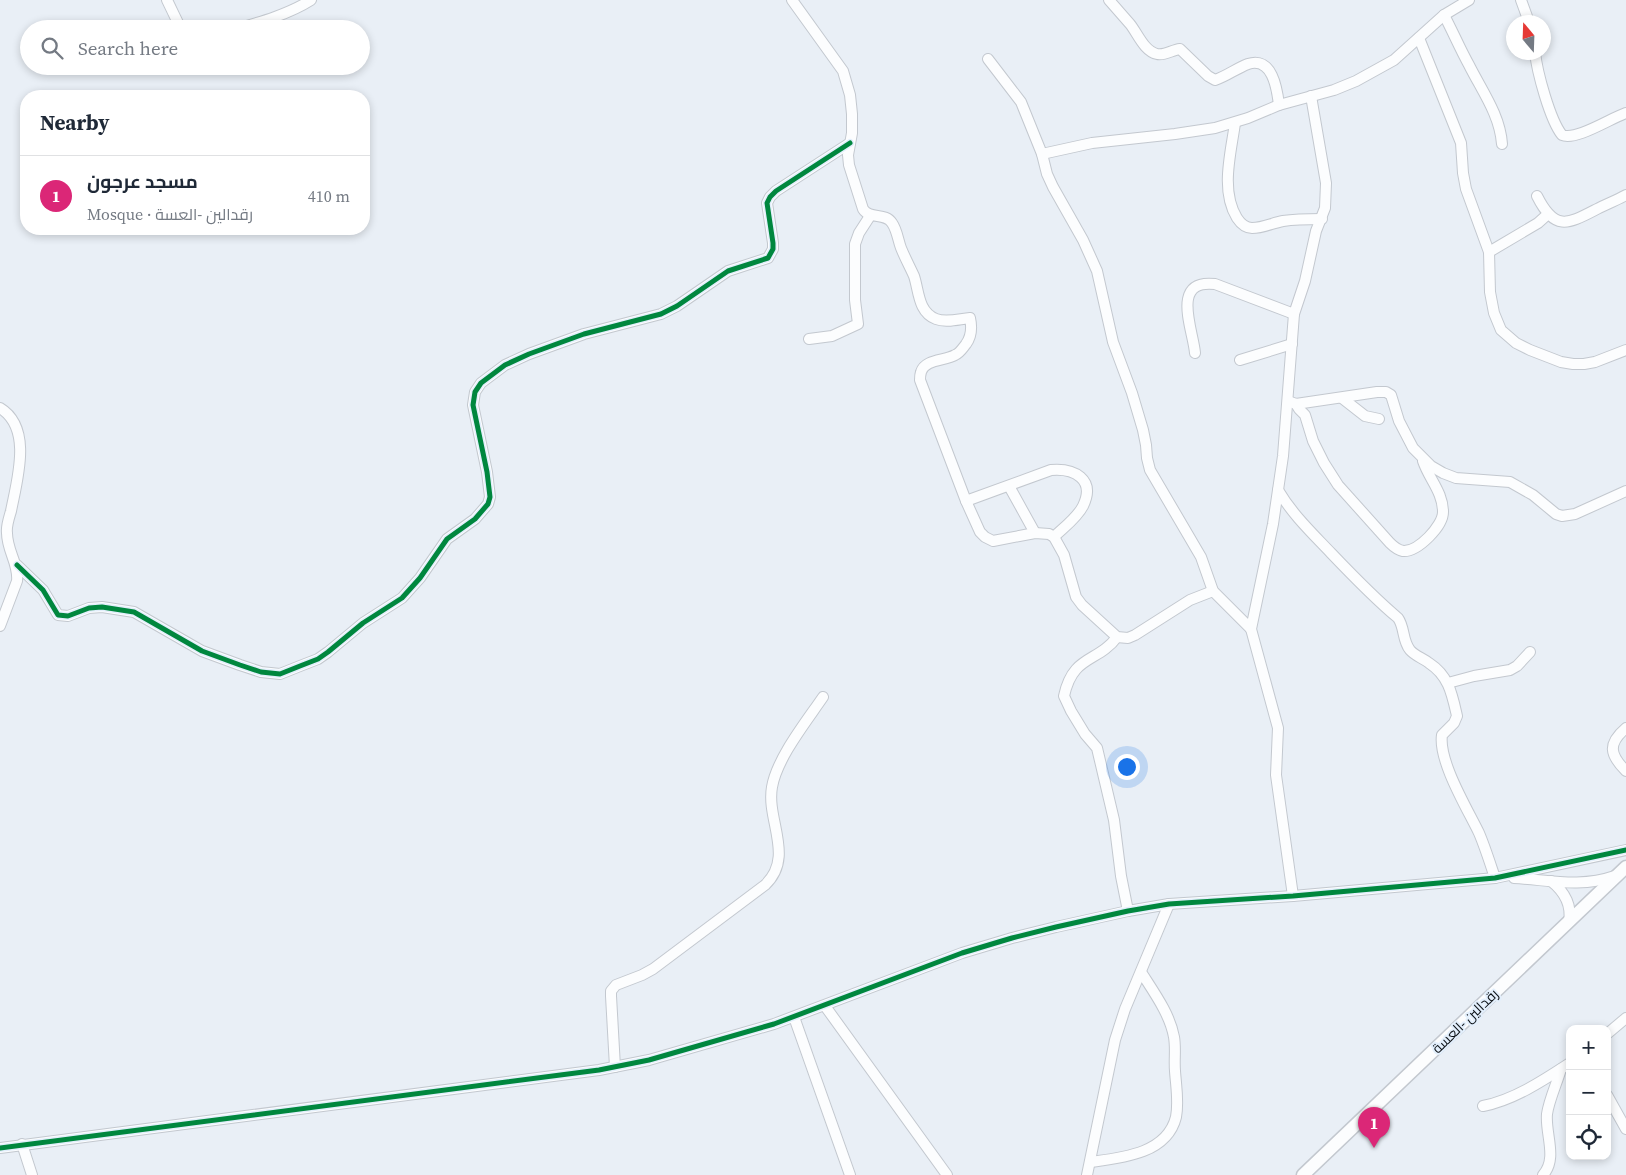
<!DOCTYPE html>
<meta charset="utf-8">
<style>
:root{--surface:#fff;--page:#f2f2f3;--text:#1f2937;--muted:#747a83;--line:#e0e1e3;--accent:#db2777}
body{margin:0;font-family:"Source Serif 4",Cairo,serif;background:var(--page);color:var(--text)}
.controls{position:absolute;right:15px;bottom:15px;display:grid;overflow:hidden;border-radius:10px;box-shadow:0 2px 8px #0003}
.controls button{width:45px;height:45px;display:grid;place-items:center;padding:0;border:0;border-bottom:1px solid var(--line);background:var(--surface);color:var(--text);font:25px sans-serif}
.compass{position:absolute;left:1506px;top:15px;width:45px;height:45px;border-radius:50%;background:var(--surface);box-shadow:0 2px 8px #0003;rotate:341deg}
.you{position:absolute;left:1126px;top:766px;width:18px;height:18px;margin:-12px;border:4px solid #fff;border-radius:50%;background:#1a73e8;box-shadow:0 0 0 8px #1a73e833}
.badge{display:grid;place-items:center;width:32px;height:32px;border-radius:50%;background:var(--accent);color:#fff;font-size:16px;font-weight:700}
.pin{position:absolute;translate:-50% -41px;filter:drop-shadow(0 1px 2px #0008)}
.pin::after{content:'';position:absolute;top:26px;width:18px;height:15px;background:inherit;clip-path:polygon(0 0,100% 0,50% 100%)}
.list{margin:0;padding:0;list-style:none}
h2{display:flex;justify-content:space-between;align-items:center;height:65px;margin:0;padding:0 20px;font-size:21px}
h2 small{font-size:16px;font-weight:400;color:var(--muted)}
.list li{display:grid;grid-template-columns:32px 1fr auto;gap:15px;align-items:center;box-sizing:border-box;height:80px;padding:0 20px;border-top:1px solid var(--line)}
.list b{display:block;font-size:19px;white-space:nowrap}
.list p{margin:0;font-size:16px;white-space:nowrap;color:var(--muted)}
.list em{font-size:16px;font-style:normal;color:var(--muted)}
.icon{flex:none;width:28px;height:28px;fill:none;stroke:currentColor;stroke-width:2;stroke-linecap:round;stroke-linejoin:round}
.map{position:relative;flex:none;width:1626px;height:1175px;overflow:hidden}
.search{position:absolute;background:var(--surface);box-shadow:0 2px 8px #0003;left:20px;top:20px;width:350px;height:55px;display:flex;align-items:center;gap:12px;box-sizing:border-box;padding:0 18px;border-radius:28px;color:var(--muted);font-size:19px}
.panel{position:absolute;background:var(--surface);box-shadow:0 2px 8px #0003;left:20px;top:90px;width:350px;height:145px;border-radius:20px}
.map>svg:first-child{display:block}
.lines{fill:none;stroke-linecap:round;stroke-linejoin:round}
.minor-casing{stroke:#c3c8cf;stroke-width:12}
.major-casing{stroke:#c3c8cf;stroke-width:15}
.minor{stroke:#fcfdfe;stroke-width:10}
.major{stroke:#fcfdfe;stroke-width:12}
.cycleway-casing{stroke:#e3effc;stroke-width:8}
.cycleway{stroke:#00873e;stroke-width:5}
.labels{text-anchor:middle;stroke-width:4;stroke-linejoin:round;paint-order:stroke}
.street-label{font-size:14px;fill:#0b1015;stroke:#e3effc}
</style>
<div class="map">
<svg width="1626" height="1175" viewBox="0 0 1626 1175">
<rect width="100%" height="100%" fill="#e9eff6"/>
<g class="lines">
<defs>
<g id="minor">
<polyline points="167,0 179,25 185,29"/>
<path d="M792 0 843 71 850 95 852 114V133L848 155 849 165 863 209C870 220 885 212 892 223 897 230 898 240 901 248 905 258 910 267 914 276 919 291 918 312 936 319 946 323 959 319 970 318 972 327 971 337 966 344 962 349 960 353 955 355 945 361 925 359 921 372 920 375 920 378 920 380L966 501 980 532 985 537 993 541 1035 533 1049 534 1054 537 1064 555 1076 597 1082 605 1117 637 1128 638 1135 635 1190 600 1213 591"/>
<path d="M1109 0C1116 8 1123 16 1130 24 1138 34 1144 51 1157 54 1164 56 1172 50 1180 49L1208 76 1215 80C1227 76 1237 68 1248 64 1272 56 1277 88 1279 105"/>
<polyline points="1521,0 1529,22"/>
<path d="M1444 15C1453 32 1460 49 1469 65 1482 91 1500 115 1502 144"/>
<path d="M236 29C261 22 289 14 311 0"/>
<polyline points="1419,38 1461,143 1463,173 1466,189 1489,252 1490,292 1494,313 1501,330 1516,343 1530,350 1561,362 1573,364 1584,364 1595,362 1626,350"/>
<path d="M1535 52C1537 72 1550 120 1562 135 1576 141 1611 118 1626 113"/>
<polyline points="988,59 1021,102 1042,154 1047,174 1053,187 1083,240 1097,271 1113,342 1132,393 1143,430 1146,445 1147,458 1150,470 1201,557 1213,591 1251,629"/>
<path d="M1235 123C1231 153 1220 190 1237 218 1241 224 1245 228 1252 228 1263 228 1272 223 1283 221 1296 219 1309 219 1322 219"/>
<polyline points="1042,154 1092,143 1175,134 1215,128 1248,118 1279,105 1334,90 1356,81 1394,60 1444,15 1469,0"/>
<path d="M1537 196C1555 232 1568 224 1597 209 1607 204 1617 200 1626 195"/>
<polyline points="1489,252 1538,223 1548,214"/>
<polyline points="809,339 832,336 858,324 855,300 855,244 859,233 870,216"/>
<path d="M1195 353C1193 329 1170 279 1215 284L1294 314"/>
<polyline points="1240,360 1292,344"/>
<polyline points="1342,398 1365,416 1379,419"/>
<polyline points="1288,401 1296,404 1377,392 1386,392 1391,395 1399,421 1413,448 1431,466 1443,473 1456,478 1510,482 1533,495 1556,514 1562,516 1575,514 1626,491"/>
<path d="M1296 404 1299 409 1305 415 1313 441 1324 463 1338 485 1390 543C1394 547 1398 550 1403 551 1418 552 1443 526 1443 512 1443 492 1429 479 1423 461"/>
<path d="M0 408C33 428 17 480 11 511 9 518 6 526 7 533 7 551 19 564 17 581L0 626"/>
<polyline points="1009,486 1035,533"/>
<path d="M1278 490C1292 514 1312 533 1331 553 1352 575 1374 598 1398 618 1405 628 1402 640 1410 650 1415 656 1423 658 1429 663 1449 676 1452 694 1457 716L1454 723 1442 735C1438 761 1468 810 1479 833 1485 847 1490 863 1495 878"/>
<path d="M966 501 1051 470C1074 468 1096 479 1083 506 1077 518 1063 528 1054 537"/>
<polyline points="17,565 43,590 58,615 68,616 89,608 102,607 134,612 202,651 240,665 261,672 280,674 300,666 318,659 328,652 363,623 402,598 420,578 447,539 475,519 488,504 490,497 487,472 473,405 475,392 481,383 505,365 529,354 584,334 661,314 677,306 728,271 768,258 773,249 773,243 767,203 770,197 776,191 850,143"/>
<path d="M1117 637C1098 663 1073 654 1064 696L1071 711 1085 734 1097 748 1114 820 1121 876 1128 911"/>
<polyline points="1448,683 1474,676 1510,670 1517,666 1530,652"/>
<path d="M1626 728C1607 744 1610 755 1626 771"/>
<path d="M1514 878C1550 880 1580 888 1615 876"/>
<path d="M1551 881C1565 892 1572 905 1569 922"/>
<polyline points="1293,896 1276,775 1278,728 1251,629 1273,524 1283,456 1294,314 1305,281 1316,231 1325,208 1326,183 1311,96"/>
<polyline points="825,1006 947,1175"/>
<polyline points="794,1017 850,1175"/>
<polyline points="1607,1034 1626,1018"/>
<path d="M615 1067 611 996V991L616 985 642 975 653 969 765 885C795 857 766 820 772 787 777 758 806 722 823 697"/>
<polyline points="1607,1095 1626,1129"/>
<path d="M1483 1106C1514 1100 1544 1080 1570 1063"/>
<polyline points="22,1144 32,1175"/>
<polyline points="0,1148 599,1070 649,1060 774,1024 962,953 1012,938 1056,927 1128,911 1169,904 1293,896 1495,878 1626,850"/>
<path d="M1090 1162C1121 1158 1167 1154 1176 1117 1179 1102 1176 1086 1175 1071 1174 1060 1176 1048 1174 1037 1170 1014 1153 991 1141 972"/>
<polyline points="1087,1175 1115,1040 1125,1009 1169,904"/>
<path d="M1543 1175C1558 1158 1545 1134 1547 1114 1549 1100 1557 1083 1561 1069"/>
</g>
<polyline id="major" points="1303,1175 1626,867"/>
</defs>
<use href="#minor" class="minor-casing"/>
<use href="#major" class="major-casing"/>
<use href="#minor" class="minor"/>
<use href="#major" class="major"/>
<defs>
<g id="cycleway">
<polyline points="17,565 43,590 58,615 68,616 89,608 102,607 134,612 202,651 240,665 261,672 280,674 300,666 318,659 328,652 363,623 402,598 420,578 447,539 475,519 488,504 490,497 487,472 473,405 475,392 481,383 505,365 529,354 584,334 661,314 677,306 728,271 768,258 773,249 773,243 767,203 770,197 776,191 850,143"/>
<polyline points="0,1148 599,1070 649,1060 774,1024 962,953 1012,938 1056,927 1128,911 1169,904 1293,896 1495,878 1626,850"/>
</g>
</defs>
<use href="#cycleway" class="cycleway-casing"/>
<use href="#cycleway" class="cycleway"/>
</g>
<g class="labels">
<g class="street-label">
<text transform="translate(1465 1021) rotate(-44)" y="5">رقدالين -العسة</text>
</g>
</g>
</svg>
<div class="controls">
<button>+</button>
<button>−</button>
<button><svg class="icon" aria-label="locate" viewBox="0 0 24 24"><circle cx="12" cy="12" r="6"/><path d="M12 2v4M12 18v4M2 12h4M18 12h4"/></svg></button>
</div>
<svg class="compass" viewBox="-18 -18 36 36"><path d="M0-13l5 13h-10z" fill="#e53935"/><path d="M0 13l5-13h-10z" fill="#747a83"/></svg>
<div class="you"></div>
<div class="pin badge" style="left:1374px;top:1148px">1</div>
<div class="search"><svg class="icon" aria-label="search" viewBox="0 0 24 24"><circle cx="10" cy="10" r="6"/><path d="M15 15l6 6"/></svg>Search here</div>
<section class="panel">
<h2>Nearby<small></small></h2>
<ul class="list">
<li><span class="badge">1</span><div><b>مسجد عرجون</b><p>Mosque · رقدالين -العسة</p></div><em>410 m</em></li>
</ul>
</section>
</div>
